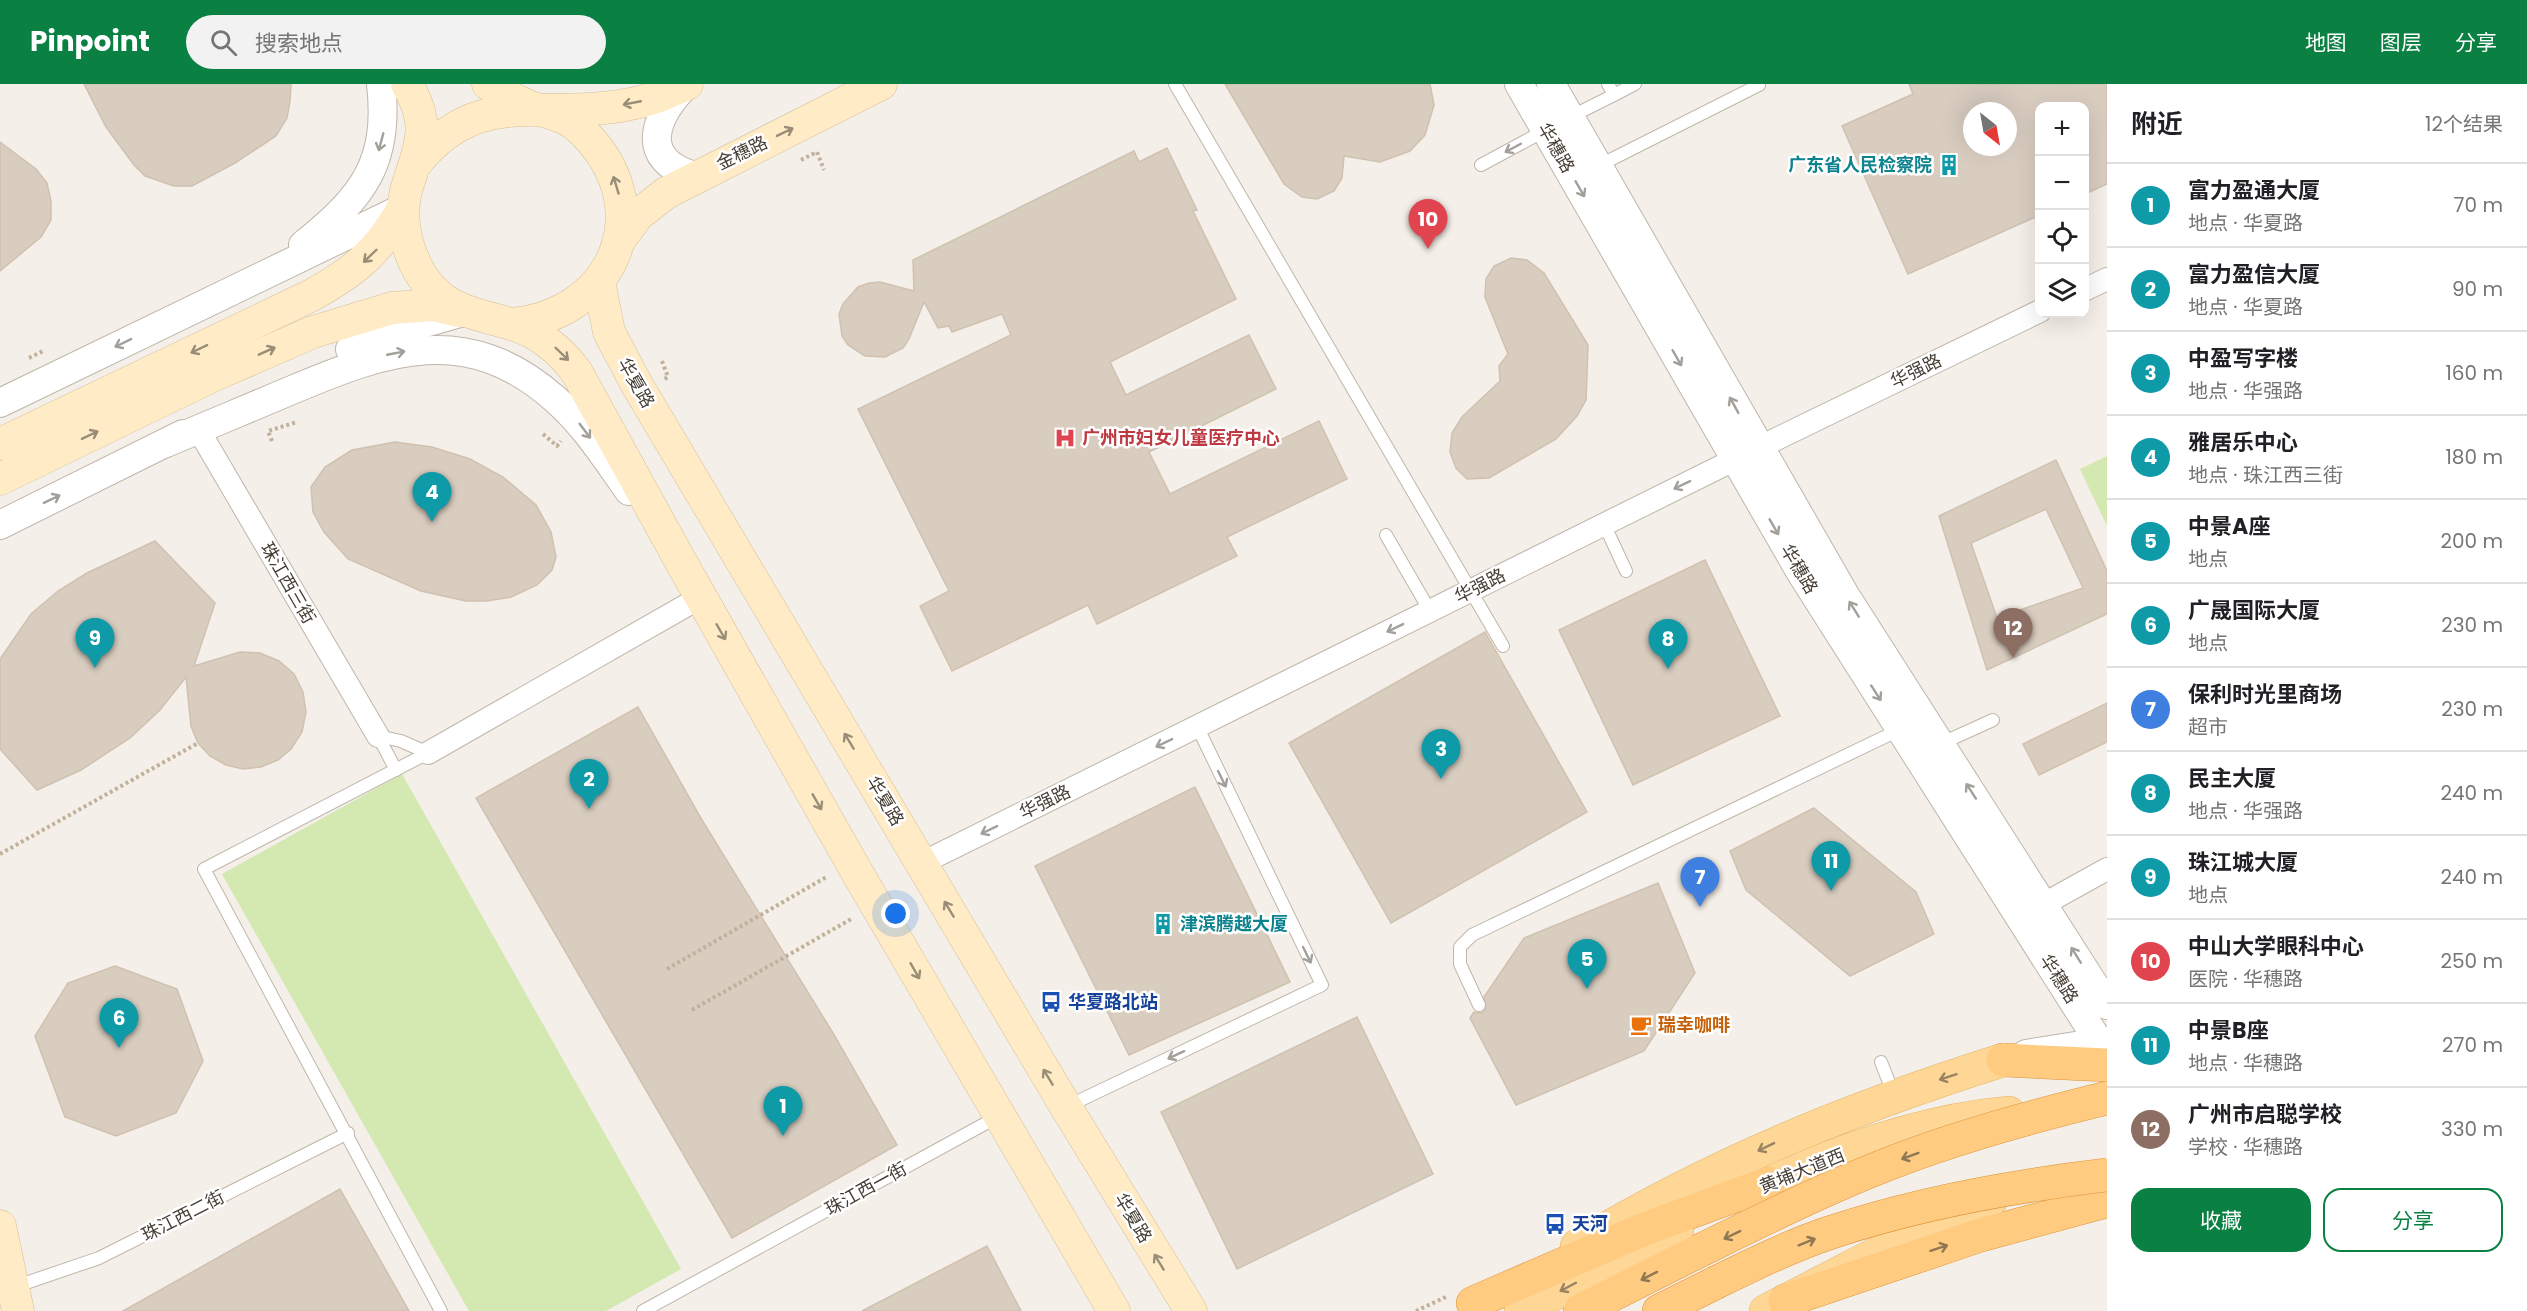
<!DOCTYPE html>
<html lang="zh">
<meta charset="utf-8">
<style>
:root{--surface:#fff;--page:#f2f2f2;--text:#202124;--muted:#757577;--line:#e0e0e0;--accent:#0b8043}
body{margin:0;font-family:Poppins,"Noto Sans SC",sans-serif;background:var(--page);color:var(--text)}
.controls{position:absolute;right:18px;top:18px;display:grid;overflow:hidden;border-radius:12px;box-shadow:0 6px 24px #0002}
.controls button{width:54px;height:54px;display:grid;place-items:center;padding:0;border:0;border-bottom:2px solid var(--line);background:var(--surface);color:var(--text);font:30px sans-serif}
.compass{position:absolute;left:1963px;top:18px;width:54px;height:54px;border-radius:50%;background:var(--surface);box-shadow:0 6px 24px #0002;rotate:149deg}
.you{position:absolute;left:896px;top:830px;width:21px;height:21px;margin:-15px;border:4px solid #fff;border-radius:50%;background:#1a73e8;box-shadow:0 0 0 9px #1a73e833}
.badge{display:grid;place-items:center;width:39px;height:39px;border-radius:50%;background:var(--accent);color:#fff;font-size:20px;font-weight:700}
.pin{position:absolute;translate:-50% -50px;filter:drop-shadow(0 2px 3px #0008)}
.pin::after{content:'';position:absolute;top:32px;width:21px;height:18px;background:inherit;clip-path:polygon(0 0,100% 0,50% 100%)}
.list{margin:0;padding:0;list-style:none}
h2{display:flex;justify-content:space-between;align-items:center;height:78px;margin:0;padding:0 24px;font-size:26px}
h2 small{font-size:20px;font-weight:400;color:var(--muted)}
.list li{display:grid;grid-template-columns:39px 1fr auto;gap:18px;align-items:center;box-sizing:border-box;height:84px;padding:0 24px;border-top:2px solid var(--line)}
.list b{display:block;font-size:22px;white-space:nowrap}
.list p{margin:0;font-size:20px;white-space:nowrap;color:var(--muted)}
.list em{font-size:20px;font-style:normal;color:var(--muted)}
.actions{display:flex;gap:12px;padding:18px 24px}
.actions a{flex:1;padding:14px 0;border:2px solid var(--accent);border-radius:18px;text-align:center;font-size:21px;color:var(--accent)}
.actions .main{background:var(--accent);color:#fff}
.icon{flex:none;width:33px;height:33px;fill:none;stroke:currentColor;stroke-width:2;stroke-linecap:round;stroke-linejoin:round}
.map{position:relative;flex:none;width:2107px;height:1227px;overflow:hidden}
header{display:flex;align-items:center;gap:36px;box-sizing:border-box;height:84px;padding:0 30px;background:var(--accent);color:#fff}
header strong{font-size:28px}
nav{display:flex;gap:33px;margin-inline-start:auto;font-size:21px}
.search{width:420px;height:54px;background:var(--page);display:flex;align-items:center;gap:15px;box-sizing:border-box;padding:0 21px;border-radius:33px;color:var(--muted);font-size:22px}
main{display:flex}
aside{flex:1;background:var(--surface)}
.map>svg:first-child{display:block}
.green{fill:#d4e8b1}
.building{fill:#d9cdc0;stroke:#d0c1b0;stroke-width:1.5;fill-rule:evenodd}
.lines{fill:none;stroke-linecap:round;stroke-linejoin:round}
.service-casing{stroke:#bfb6aa;stroke-width:14}
.minor-casing{stroke:#bfb6aa;stroke-width:24}
.tertiary-casing{stroke:#bfb6aa;stroke-width:30}
.secondary-casing{stroke:#d4bf98;stroke-width:33}
.primary-casing{stroke:#e4b366;stroke-width:34}
.trunk-casing{stroke:#de9238;stroke-width:34}
.path{stroke:#c1b19b;stroke-width:4;stroke-dasharray:3 3;stroke-linecap:butt}
.service{stroke:#fff;stroke-width:12}
.minor{stroke:#fff;stroke-width:22}
.tertiary{stroke:#fff;stroke-width:28}
.secondary{stroke:#ffecc7;stroke-width:32}
.primary{stroke:#fed797;stroke-width:33}
.trunk{stroke:#fecb80;stroke-width:33}
.trunk-bridge-casing{stroke:#de9238;stroke-width:34;stroke-linecap:butt}
.trunk-bridge{stroke:#fecb80;stroke-width:33}
.oneway{stroke:#9a8d77}
.oneway2{stroke:#a39f9a}
.oneway3{stroke:#998362}
.oneway4{stroke:#907754}
.labels{text-anchor:middle;stroke-width:5;stroke-linejoin:round;paint-order:stroke}
.street-label{font-size:18px;fill:#473f36;stroke:#fff}
.culture-label{font-size:18px;font-weight:bold;fill:#0d838f;stroke:#fff;text-anchor:end}
.health-label{font-size:18px;font-weight:bold;fill:#be3a42;stroke:#fff;text-anchor:start}
.transit-label{font-size:18px;font-weight:bold;fill:#164399;stroke:#fff;text-anchor:start}
.food-label{font-size:18px;font-weight:bold;fill:#c56008;stroke:#fff;text-anchor:start}
</style>
<header>
<strong>Pinpoint</strong>
<div class="search"><svg class="icon" aria-label="search" viewBox="0 0 24 24"><circle cx="10" cy="10" r="6"/><path d="M15 15l6 6"/></svg>搜索地点</div>
<nav><a>地图</a><a>图层</a><a>分享</a></nav>
</header>
<main>
<div class="map">
<svg width="2107" height="1227" viewBox="0 0 2107 1227">
<rect width="100%" height="100%" fill="#f4efe8"/>
<g class="green">
<polygon points="2107,372 2107,442 2080,385"/>
<polygon points="402,690 681,1185 606,1227 469,1227 222,790"/>
</g>
<g class="building">
<polygon points="84,0 291,0 290,17 287,34 276,52 235,79 192,102 174,102 145,92 134,81 106,43"/>
<polygon points="1225,0 1430,0 1434,21 1425,51 1410,67 1380,78 1344,72 1342,94 1334,107 1317,115 1302,113 1284,100"/>
<path d="M1909 0H2107V100L2085 110V22H2040V131L1908 190 1842 42 1913 10ZM1972 27H2008V63H1972Z"/>
<polygon points="0,58 36,85 47,99 51,117 51,136 41,153 0,187"/>
<polygon points="1167,64 1197,126 1193,127 1236,215 1110,278 1126,311 1249,251 1276,305 1149,368 1170,410 1319,337 1347,395 1227,453 1237,472 1097,540 1088,521 952,587 920,522 949,507 858,325 1011,251 1002,230 952,248 949,242 938,244 924,218 909,255 903,264 885,273 865,272 848,261 842,252 839,230 843,220 858,203 869,199 880,198 914,207 913,176 1134,67 1139,78"/>
<polygon points="1511,174 1527,176 1544,189 1588,261 1586,316 1577,332 1556,355 1489,394 1467,395 1456,384 1450,368 1452,349 1462,333 1500,297 1499,282 1508,270 1485,213 1486,195 1494,182"/>
<polygon points="395,358 432,363 470,375 503,393 536,421 551,448 556,473 552,486 537,501 511,513 487,517 466,517 421,507 348,475 324,448 313,428 311,403 325,383 352,366"/>
<path d="M2056 376 2107 487V530L1987 586 1939 432ZM2046 425 2083 504 1997 534 1971 459Z"/>
<polygon points="155,457 215,519 194,582 240,568 260,569 279,577 294,590 303,608 306,628 302,648 291,665 278,676 261,683 243,685 226,681 210,672 198,659 191,642 186,593 160,626 130,654 81,686 37,706 0,665 0,575 31,530 58,507 87,489"/>
<polygon points="1705,476 1780,632 1633,701 1559,546"/>
<polygon points="1485,548 1587,728 1391,839 1289,659"/>
<polygon points="2107,619 2107,658 2039,691 2023,660"/>
<polygon points="638,623 702,736 833,949 897,1061 732,1154 476,714"/>
<polygon points="1195,703 1290,898 1129,971 1035,782"/>
<polygon points="1814,724 1916,808 1934,850 1850,892 1746,806 1730,767"/>
<polygon points="1658,799 1695,889 1644,967 1516,1021 1470,934 1474,928 1482,929 1486,925 1484,913 1524,854"/>
<polygon points="115,882 177,905 203,977 176,1029 116,1052 65,1033 35,952 68,899"/>
<polygon points="1357,933 1433,1090 1237,1185 1161,1028"/>
<polygon points="340,1105 409,1227 123,1227"/>
<polygon points="987,1162 1021,1227 862,1227"/>
</g>
<g class="lines">
<defs>
<g id="service">
<polyline points="1175,0 1503,562"/>
<polyline points="1608,0 1614,11 1635,0"/>
<polyline points="1570,33 1614,11"/>
<polyline points="1481,81 1546,46"/>
<polyline points="1598,82 1759,1"/>
<polyline points="1604,440 1626,487"/>
<polyline points="1386,451 1430,527"/>
<polyline points="378,652 401,657 428,669"/>
<polyline points="378,652 396,686"/>
<polyline points="1940,660 1993,636"/>
<polyline points="428,669 204,785 441,1227"/>
<polyline points="1479,921 1460,880 1460,863 1472,851 1899,646"/>
<polyline points="1881,978 1894,1011"/>
<polyline points="1068,1022 1322,901 1197,642"/>
<polyline points="14,1203 99,1174 348,1049"/>
<polyline points="643,1227 999,1032"/>
</g>
<g id="minor">
<polyline points="2084,206 2107,195"/>
<polyline points="198,345 378,652"/>
<polyline points="428,669 701,513"/>
<polyline points="922,779 1758,364 2040,227"/>
<polyline points="2044,820 2107,785"/>
</g>
<g id="tertiary">
<path d="M687 0C654 32 637 76 695 92"/>
<polyline points="1519,0 1801,489 2099,958"/>
<polyline points="1551,0 1845,511 2107,921"/>
<path d="M303 161C363 113 390 79 381 0"/>
<polyline points="350,265 393,248 463,228"/>
<polyline points="0,319 403,124"/>
<path d="M166 359C208 341 250 324 292 306 387 266 467 237 555 315 585 341 606 375 629 407"/>
<polyline points="0,441 183,350"/>
<polyline points="2026,970 2107,957"/>
</g>
<g id="secondary">
<path d="M407 0C431 41 421 59 408 100 398 130 405 165 422 192 444 227 475 229 511 240 537 247 560 266 576 287L681 478 858 790 1114 1227"/>
<path d="M488 0C499 8 512 15 524 20 551 32 566 28 588 53 658 129 612 231 512 240"/>
<path d="M417 78C480 0 544 38 630 20 650 17 669 8 687 0"/>
<polyline points="618,158 638,131 666,109 881,0"/>
<polyline points="599,198 609,248 637,301 1066,1023 1191,1227"/>
<path d="M0 360 312 211C355 187 379 168 403 124"/>
<polyline points="0,395 210,293 313,248 392,224 433,221 459,227"/>
<polyline points="0,1142 18,1227"/>
</g>
<g id="primary">
<path d="M1745 1111C1826 1071 1918 1037 2009 1029"/>
<path d="M1577 1162C1715 1079 1851 1024 2003 976"/>
<polyline points="1521,1227 1677,1145"/>
<polyline points="1766,1227 1907,1154 1991,1116"/>
</g>
<g id="trunk">
<polyline points="2003,976 2107,981"/>
<polyline points="1785,1217 1981,1151 2107,1117"/>
<polyline points="1473,1219 1642,1146 1769,1099"/>
<polyline points="1580,1227 1701,1166"/>
<polyline points="1659,1227 1715,1199"/>
</g>
</defs>
<use href="#service" class="service-casing"/>
<use href="#minor" class="minor-casing"/>
<use href="#tertiary" class="tertiary-casing"/>
<use href="#secondary" class="secondary-casing"/>
<use href="#primary" class="primary-casing"/>
<use href="#trunk" class="trunk-casing"/>
<g class="path">
<polyline points="801,76 817,68 824,86"/>
<polyline points="29,274 45,266"/>
<polyline points="662,277 668,293 663,296"/>
<polyline points="543,350 557,362 561,357"/>
<polyline points="272,357 268,347 297,338"/>
<polyline points="0,770 198,659"/>
<polyline points="667,885 828,792"/>
<polyline points="692,926 853,834"/>
<polyline points="1416,1227 1448,1212"/>
</g>
<use href="#service" class="service"/>
<use href="#minor" class="minor"/>
<use href="#tertiary" class="tertiary"/>
<use href="#secondary" class="secondary"/>
<use href="#primary" class="primary"/>
<use href="#trunk" class="trunk"/>
<defs>
<g id="trunk-bridge">
<path d="M1701 1166C1762 1136 1824 1105 1888 1080 1959 1052 2033 1032 2107 1014"/>
<path d="M1715 1199C1752 1181 1790 1162 1829 1149 1918 1119 2013 1102 2107 1091"/>
</g>
</defs>
<use href="#trunk-bridge" class="trunk-bridge-casing"/>
<use href="#trunk-bridge" class="trunk-bridge"/>
</g>
<defs><path id="oneway-shaft" d="M-6 0H5M1.5-3L5.5 0L1.5 3" fill="none" stroke-width="1.6" stroke-linecap="round" stroke-linejoin="round" transform="scale(1.5)"/></defs>
<g class="oneway">
<use href="#oneway-shaft" transform="translate(632 19) rotate(169)"/>
<use href="#oneway-shaft" transform="translate(785 48) rotate(-26)"/>
<use href="#oneway-shaft" transform="translate(616 101) rotate(-107)"/>
<use href="#oneway-shaft" transform="translate(370 172) rotate(136)"/>
<use href="#oneway-shaft" transform="translate(199 265) rotate(154)"/>
<use href="#oneway-shaft" transform="translate(267 267) rotate(-24)"/>
<use href="#oneway-shaft" transform="translate(562 270) rotate(44)"/>
<use href="#oneway-shaft" transform="translate(90 351) rotate(-26)"/>
<use href="#oneway-shaft" transform="translate(721 548) rotate(60)"/>
<use href="#oneway-shaft" transform="translate(849 657) rotate(-121)"/>
<use href="#oneway-shaft" transform="translate(817 718) rotate(60)"/>
<use href="#oneway-shaft" transform="translate(949 825) rotate(-121)"/>
<use href="#oneway-shaft" transform="translate(915 887) rotate(60)"/>
<use href="#oneway-shaft" transform="translate(1048 993) rotate(-121)"/>
<use href="#oneway-shaft" transform="translate(1159 1178) rotate(-121)"/>
</g>
<g class="oneway2">
<use href="#oneway-shaft" transform="translate(381 58) rotate(105)"/>
<use href="#oneway-shaft" transform="translate(1513 64) rotate(152)"/>
<use href="#oneway-shaft" transform="translate(1580 105) rotate(60)"/>
<use href="#oneway-shaft" transform="translate(123 259) rotate(154)"/>
<use href="#oneway-shaft" transform="translate(396 269) rotate(-11)"/>
<use href="#oneway-shaft" transform="translate(1677 274) rotate(60)"/>
<use href="#oneway-shaft" transform="translate(1734 321) rotate(-119)"/>
<use href="#oneway-shaft" transform="translate(585 347) rotate(53)"/>
<use href="#oneway-shaft" transform="translate(1682 401) rotate(154)"/>
<use href="#oneway-shaft" transform="translate(52 415) rotate(-26)"/>
<use href="#oneway-shaft" transform="translate(1774 443) rotate(60)"/>
<use href="#oneway-shaft" transform="translate(1854 525) rotate(-122)"/>
<use href="#oneway-shaft" transform="translate(1395 544) rotate(154)"/>
<use href="#oneway-shaft" transform="translate(1876 609) rotate(57)"/>
<use href="#oneway-shaft" transform="translate(1164 659) rotate(154)"/>
<use href="#oneway-shaft" transform="translate(1222 695) rotate(64)"/>
<use href="#oneway-shaft" transform="translate(1971 707) rotate(-123)"/>
<use href="#oneway-shaft" transform="translate(989 746) rotate(154)"/>
<use href="#oneway-shaft" transform="translate(1307 871) rotate(64)"/>
<use href="#oneway-shaft" transform="translate(2076 871) rotate(-122)"/>
<use href="#oneway-shaft" transform="translate(1176 971) rotate(155)"/>
</g>
<g class="oneway3">
<use href="#oneway-shaft" transform="translate(1948 993) rotate(162)"/>
<use href="#oneway-shaft" transform="translate(1766 1063) rotate(154)"/>
<use href="#oneway-shaft" transform="translate(1568 1203) rotate(152)"/>
</g>
<g class="oneway4">
<use href="#oneway-shaft" transform="translate(1910 1072) rotate(160)"/>
<use href="#oneway-shaft" transform="translate(1732 1151) rotate(154)"/>
<use href="#oneway-shaft" transform="translate(1807 1158) rotate(-22)"/>
<use href="#oneway-shaft" transform="translate(1939 1164) rotate(-18)"/>
<use href="#oneway-shaft" transform="translate(1649 1192) rotate(153)"/>
</g>
<defs>
<symbol id="building-bare" viewBox="-9 -9 18 18"><path d="M-4-6H4V6H1V3H-1V6H-4ZM-2.5-4.3h1.7v1.8h-1.7ZM.8-4.3h1.7v1.8H.8ZM-2.5-1h1.7V.8h-1.7ZM.8-1h1.7V.8H.8Z" fill="#0f9aa8" stroke="#fff" stroke-width="2.5" paint-order="stroke"/></symbol>
<symbol id="hospital-bare" viewBox="-9 -9 18 18"><path d="M-5-5h3v3.5h4V-5h3V5h-3V1.5h-4V5h-3Z" fill="#e0444e" stroke="#fff" stroke-width="2.5" paint-order="stroke"/></symbol>
<symbol id="bus-bare" viewBox="-9 -9 18 18"><path d="M-5-6H5V4H4V6H2V4H-2V6H-4V4H-5ZM-3.5-4V0h7V-4ZM-3.5 1.2v1.5H-2V1.2ZM2 1.2v1.5H3.5V1.2Z" fill="#1a4fb4" stroke="#fff" stroke-width="2.5" paint-order="stroke"/></symbol>
<symbol id="cafe-bare" viewBox="-9 -9 18 18"><path d="M-5.5-4.5H6V0H3Q3 3.5 0 3.5H-2.5Q-5.5 3.5-5.5 0ZM3-3.2v2h1.7v-2ZM-6 4.5H4V6H-6Z" fill="#e8710a" stroke="#fff" stroke-width="2.5" paint-order="stroke"/></symbol>
</defs>
<g fill-rule="evenodd">
<use href="#building-bare" x="1934" y="66" width="30" height="30"/>
<use href="#hospital-bare" x="1050" y="339" width="30" height="30"/>
<use href="#building-bare" x="1148" y="825" width="30" height="30"/>
<use href="#bus-bare" x="1036" y="903" width="30" height="30"/>
<use href="#cafe-bare" x="1626" y="926" width="30" height="30"/>
<use href="#bus-bare" x="1540" y="1125" width="30" height="30"/>
</g>
<g class="labels">
<g class="street-label">
<text transform="translate(1556 64) rotate(60)" y="6">华穗路</text>
<text transform="translate(742 69) rotate(-26)" y="6">金穗路</text>
<text transform="translate(1916 287) rotate(-26)" y="6">华强路</text>
<text transform="translate(636 299) rotate(60)" y="6">华夏路</text>
<text transform="translate(1799 485) rotate(59)" y="6">华穗路</text>
<text transform="translate(288 499) rotate(60)" y="6">珠江西三街</text>
<text transform="translate(1480 502) rotate(-27)" y="6">华强路</text>
<text transform="translate(885 717) rotate(59)" y="6">华夏路</text>
<text transform="translate(1045 718) rotate(-26)" y="6">华强路</text>
<text transform="translate(2059 895) rotate(57)" y="6">华穗路</text>
<text transform="translate(1802 1087) rotate(-22)" y="6">黄埔大道西</text>
<text transform="translate(866 1105) rotate(-29)" y="6">珠江西一街</text>
<text transform="translate(183 1132) rotate(-27)" y="6">珠江西二街</text>
<text transform="translate(1133 1134) rotate(59)" y="6">华夏路</text>
</g>
<g class="culture-label">
<text x="1932" y="87">广东省人民检察院</text>
<text x="1180" y="846" text-anchor="start">津滨腾越大厦</text>
</g>
<g class="health-label">
<text x="1082" y="360">广州市妇女儿童医疗中心</text>
</g>
<g class="transit-label">
<text x="1068" y="924">华夏路北站</text>
<text x="1572" y="1146">天河</text>
</g>
<g class="food-label">
<text x="1658" y="947">瑞幸咖啡</text>
</g>
</g>
</svg>
<div class="controls">
<button>+</button>
<button>−</button>
<button><svg class="icon" aria-label="locate" viewBox="0 0 24 24"><circle cx="12" cy="12" r="6"/><path d="M12 2v4M12 18v4M2 12h4M18 12h4"/></svg></button>
<button><svg class="icon" aria-label="layers" viewBox="0 0 24 24"><path d="M12 4l9 5-9 5-9-5zM3 14l9 5 9-5"/></svg></button>
</div>
<svg class="compass" viewBox="-18 -18 36 36"><path d="M0-13l5 13h-10z" fill="#e53935"/><path d="M0 13l5-13h-10z" fill="#757577"/></svg>
<div class="you"></div>
<div class="pin badge" style="left:783px;top:1052px;background:#0f9aa8">1</div>
<div class="pin badge" style="left:589px;top:725px;background:#0f9aa8">2</div>
<div class="pin badge" style="left:1441px;top:695px;background:#0f9aa8">3</div>
<div class="pin badge" style="left:432px;top:438px;background:#0f9aa8">4</div>
<div class="pin badge" style="left:1587px;top:905px;background:#0f9aa8">5</div>
<div class="pin badge" style="left:119px;top:964px;background:#0f9aa8">6</div>
<div class="pin badge" style="left:1700px;top:823px;background:#3f7fe0">7</div>
<div class="pin badge" style="left:1668px;top:585px;background:#0f9aa8">8</div>
<div class="pin badge" style="left:95px;top:584px;background:#0f9aa8">9</div>
<div class="pin badge" style="left:1428px;top:165px;background:#e0444e">10</div>
<div class="pin badge" style="left:1831px;top:807px;background:#0f9aa8">11</div>
<div class="pin badge" style="left:2013px;top:574px;background:#8d6e63">12</div>
</div>
<aside>
<h2>附近<small>12个结果</small></h2>
<ul class="list">
<li><span class="badge" style="background:#0f9aa8">1</span><div><b>富力盈通大厦</b><p>地点 · 华夏路</p></div><em>70 m</em></li>
<li><span class="badge" style="background:#0f9aa8">2</span><div><b>富力盈信大厦</b><p>地点 · 华夏路</p></div><em>90 m</em></li>
<li><span class="badge" style="background:#0f9aa8">3</span><div><b>中盈写字楼</b><p>地点 · 华强路</p></div><em>160 m</em></li>
<li><span class="badge" style="background:#0f9aa8">4</span><div><b>雅居乐中心</b><p>地点 · 珠江西三街</p></div><em>180 m</em></li>
<li><span class="badge" style="background:#0f9aa8">5</span><div><b>中景A座</b><p>地点</p></div><em>200 m</em></li>
<li><span class="badge" style="background:#0f9aa8">6</span><div><b>广晟国际大厦</b><p>地点</p></div><em>230 m</em></li>
<li><span class="badge" style="background:#3f7fe0">7</span><div><b>保利时光里商场</b><p>超市</p></div><em>230 m</em></li>
<li><span class="badge" style="background:#0f9aa8">8</span><div><b>民主大厦</b><p>地点 · 华强路</p></div><em>240 m</em></li>
<li><span class="badge" style="background:#0f9aa8">9</span><div><b>珠江城大厦</b><p>地点</p></div><em>240 m</em></li>
<li><span class="badge" style="background:#e0444e">10</span><div><b>中山大学眼科中心</b><p>医院 · 华穗路</p></div><em>250 m</em></li>
<li><span class="badge" style="background:#0f9aa8">11</span><div><b>中景B座</b><p>地点 · 华穗路</p></div><em>270 m</em></li>
<li><span class="badge" style="background:#8d6e63">12</span><div><b>广州市启聪学校</b><p>学校 · 华穗路</p></div><em>330 m</em></li>
</ul>
<div class="actions"><a class="main">收藏</a><a>分享</a></div>
</aside>
</main>
